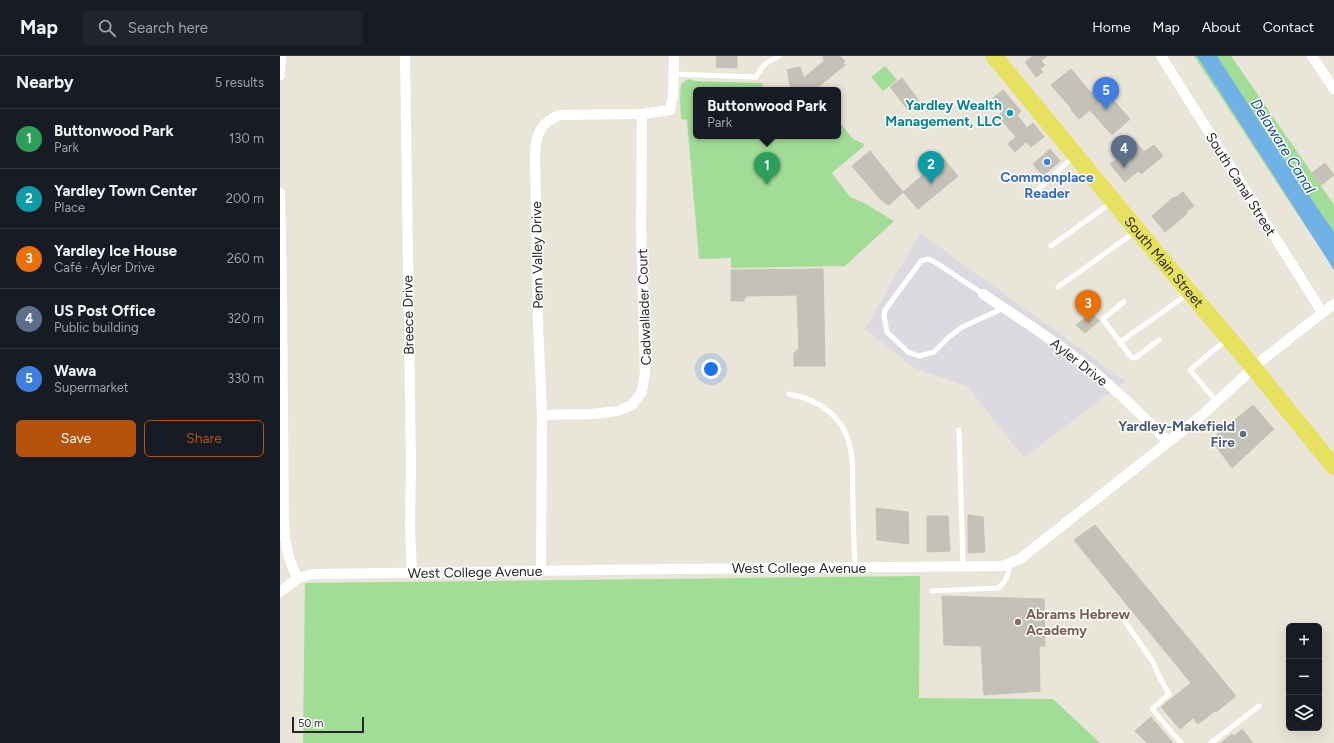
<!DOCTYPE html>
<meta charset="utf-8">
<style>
:root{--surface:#171b24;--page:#20242c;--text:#f1f3f6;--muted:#9ea1a6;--line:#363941;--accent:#b45309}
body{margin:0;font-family:Figtree,sans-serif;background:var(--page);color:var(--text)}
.controls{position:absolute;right:12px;bottom:12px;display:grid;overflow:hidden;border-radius:6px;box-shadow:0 4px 16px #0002}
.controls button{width:36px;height:36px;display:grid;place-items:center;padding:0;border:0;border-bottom:1px solid var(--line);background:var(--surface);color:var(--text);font:20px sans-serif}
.scale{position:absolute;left:12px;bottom:10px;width:72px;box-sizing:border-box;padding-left:4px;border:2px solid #272727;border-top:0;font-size:11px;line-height:14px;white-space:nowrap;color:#272727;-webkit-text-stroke:3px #fff;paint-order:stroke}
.you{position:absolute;left:431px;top:313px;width:14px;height:14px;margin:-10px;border:3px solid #fff;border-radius:50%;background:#1a73e8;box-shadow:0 0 0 6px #1a73e833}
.badge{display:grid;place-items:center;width:26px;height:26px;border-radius:50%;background:var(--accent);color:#fff;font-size:13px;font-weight:700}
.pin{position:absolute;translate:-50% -33px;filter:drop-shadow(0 1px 2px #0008)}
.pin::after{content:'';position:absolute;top:21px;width:14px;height:12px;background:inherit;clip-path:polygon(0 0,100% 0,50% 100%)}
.popup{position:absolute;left:413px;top:31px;width:148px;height:52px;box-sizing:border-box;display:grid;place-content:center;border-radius:6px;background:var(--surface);filter:drop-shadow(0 1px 3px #0005);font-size:13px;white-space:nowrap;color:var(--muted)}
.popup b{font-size:15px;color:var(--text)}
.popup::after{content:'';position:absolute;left:50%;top:100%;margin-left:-8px;border:8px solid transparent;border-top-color:var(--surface)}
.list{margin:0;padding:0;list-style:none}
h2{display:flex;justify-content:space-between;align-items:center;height:52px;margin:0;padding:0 16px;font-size:17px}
h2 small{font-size:13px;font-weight:400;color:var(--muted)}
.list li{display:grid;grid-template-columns:26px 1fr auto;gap:12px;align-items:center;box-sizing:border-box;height:60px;padding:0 16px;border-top:1px solid var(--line)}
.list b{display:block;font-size:15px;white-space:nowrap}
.list p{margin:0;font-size:13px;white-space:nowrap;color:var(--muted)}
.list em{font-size:13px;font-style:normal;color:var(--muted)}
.actions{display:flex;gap:8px;padding:12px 16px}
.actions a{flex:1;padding:9px 0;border:1px solid var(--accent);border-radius:6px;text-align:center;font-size:14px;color:var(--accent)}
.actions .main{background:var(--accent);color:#fff}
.icon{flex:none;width:22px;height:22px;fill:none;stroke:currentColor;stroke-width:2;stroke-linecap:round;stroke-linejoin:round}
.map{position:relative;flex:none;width:1054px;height:687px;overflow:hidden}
header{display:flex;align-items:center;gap:24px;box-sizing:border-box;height:56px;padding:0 20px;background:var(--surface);border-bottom:1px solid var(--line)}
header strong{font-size:19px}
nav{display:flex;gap:22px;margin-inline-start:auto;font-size:14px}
.search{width:280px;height:36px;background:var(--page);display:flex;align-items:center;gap:10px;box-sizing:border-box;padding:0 14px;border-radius:6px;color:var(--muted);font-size:15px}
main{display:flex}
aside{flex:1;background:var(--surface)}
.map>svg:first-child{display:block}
.industrial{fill:#ddd9e1}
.green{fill:#a2dd97}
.water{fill:#70b1e6}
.building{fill:#c4c1b8;stroke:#c3c1b3}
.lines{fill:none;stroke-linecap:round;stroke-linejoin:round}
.lane{stroke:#fff;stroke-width:5}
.street{stroke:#fff;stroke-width:10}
.primary{stroke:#e7e15f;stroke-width:17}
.culture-dot{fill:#0f9aa8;stroke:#fff;stroke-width:1.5}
.shop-dot{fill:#3f7fe0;stroke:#fff;stroke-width:1.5}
.service-dot{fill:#5c6f8a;stroke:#fff;stroke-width:1.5}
.education-dot{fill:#8d6e63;stroke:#fff;stroke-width:1.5}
.labels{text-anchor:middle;stroke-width:3;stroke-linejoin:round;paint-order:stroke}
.culture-label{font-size:14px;font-weight:bold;fill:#0d838f;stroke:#fff;text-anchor:end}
.shop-label{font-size:14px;font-weight:bold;fill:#366cbe;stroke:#fff}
.street-label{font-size:14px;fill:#272727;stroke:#fff}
.service-label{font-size:14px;font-weight:bold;fill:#4e5e75;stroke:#fff;text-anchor:end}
.education-label{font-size:14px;font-weight:bold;fill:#785e54;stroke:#fff;text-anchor:start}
.water-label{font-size:15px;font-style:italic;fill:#154d8d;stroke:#fff}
</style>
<header>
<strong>Map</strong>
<div class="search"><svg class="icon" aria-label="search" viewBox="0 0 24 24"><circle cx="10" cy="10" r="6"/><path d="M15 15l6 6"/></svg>Search here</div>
<nav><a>Home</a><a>Map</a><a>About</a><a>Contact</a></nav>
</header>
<main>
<aside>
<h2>Nearby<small>5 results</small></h2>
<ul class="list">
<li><span class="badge" style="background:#2e9e5b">1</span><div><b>Buttonwood Park</b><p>Park</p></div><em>130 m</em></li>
<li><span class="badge" style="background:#0f9aa8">2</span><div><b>Yardley Town Center</b><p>Place</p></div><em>200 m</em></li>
<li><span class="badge" style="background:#e8710a">3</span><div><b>Yardley Ice House</b><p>Café · Ayler Drive</p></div><em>260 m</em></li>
<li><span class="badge" style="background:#5c6f8a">4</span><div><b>US Post Office</b><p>Public building</p></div><em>320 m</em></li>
<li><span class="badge" style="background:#3f7fe0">5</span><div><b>Wawa</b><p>Supermarket</p></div><em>330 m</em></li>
</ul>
<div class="actions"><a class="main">Save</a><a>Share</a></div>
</aside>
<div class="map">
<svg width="1054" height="687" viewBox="0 0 1054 687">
<rect width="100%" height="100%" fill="#e9e5d8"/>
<polygon class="industrial" points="640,177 845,325 744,402 687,330 634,312 585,273"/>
<g class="green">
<polygon points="914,0 951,0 1054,149 1054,205 1026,171"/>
<polygon points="605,10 617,24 603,35 591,21"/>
<polygon points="408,23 416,25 482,27 484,34 416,34 416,80 558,80 558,64 573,83 584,88 584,90 552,117 570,141 584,147 614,165 565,210 451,212 451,202 419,203 407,64 401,63 400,42 401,28"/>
<polygon points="640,520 639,642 773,643 820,687 23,687 25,527"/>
</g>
<polygon class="water" points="917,0 937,0 999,96 1054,176 1054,214"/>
<g class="building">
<polygon points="437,0 457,0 457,12 436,11"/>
<polygon points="543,0 560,0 565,5 563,7 565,9 534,34 514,34 510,29 507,14 520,11 524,22 544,5"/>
<polygon points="753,0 767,0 761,5 765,9 760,13 763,16 756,21 745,6"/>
<polygon points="791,13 811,37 820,29 850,63 832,79 810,54 799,63 791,54 792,53 771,29"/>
<polygon points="622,22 639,45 628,54 610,31"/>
<polygon points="723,34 741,55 737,59 747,72 753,67 764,81 751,91 746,86 735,96 728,88 736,81 718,60 723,56 713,42"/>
<polygon points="854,84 864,96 874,89 883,100 861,118 858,115 845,126 830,108 844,97 841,94"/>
<polygon points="770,93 780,105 763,120 753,108"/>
<polygon points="590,95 623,136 609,149 601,144 572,110"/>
<polygon points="663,102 678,120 638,153 623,136"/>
<polygon points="1045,107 1054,119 1041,129 1032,117"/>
<polygon points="903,136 914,150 906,156 907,158 885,176 872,160 894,141 895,142"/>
<polygon points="543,213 545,310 514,310 514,297 516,297 516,294 519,294 517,239 466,240 466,242 464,242 464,245 451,245 451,214"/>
<polygon points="812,257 819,265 805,277 796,269"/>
<polygon points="973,349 994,373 952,412 931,383"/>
<polygon points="596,452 628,456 629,488 597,484"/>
<polygon points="688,459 703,461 705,496 688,497"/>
<polygon points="647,460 668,460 670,495 647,496"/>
<polygon points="815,469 956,640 936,656 935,655 918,668 913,662 900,673 881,651 911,627 794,484"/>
<polygon points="662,540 764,543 765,590 759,590 760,635 704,639 701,590 664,589"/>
<polygon points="871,661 893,687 867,687 855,675"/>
<polygon points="962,673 973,687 941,687 952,678 954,680"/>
</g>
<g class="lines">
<g class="lane">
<path d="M393 18 476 21C483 9 486 6 499 0"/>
<polyline points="750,141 793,101"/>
<polyline points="771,190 831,147"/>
<polyline points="778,231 855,176"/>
<polyline points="703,238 655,206 648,203 641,205 605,254 604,261 607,276 628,296 639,300 654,296 669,281 682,271 724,252"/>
<polyline points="844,246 824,262 823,264 840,286 908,238"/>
<polyline points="840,286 851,301 855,302 879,284"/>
<path d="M509 338C541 344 566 362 571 396 574 412 572 429 573 445 573 467 574 489 575 512"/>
<polyline points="936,345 910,314 946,284"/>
<polyline points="679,374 683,511"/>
<path d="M652 535 718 532C727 526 728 518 730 508"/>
<polyline points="840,558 873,606 879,620 889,638 872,653 901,687"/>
<polyline points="931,687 979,650"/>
</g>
<g class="street">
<polyline points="125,0 131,408 130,472 132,517"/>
<polyline points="881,0 1042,256"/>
<polyline points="1032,0 1054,33"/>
<polyline points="0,19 1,0"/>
<path d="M0 137 2 241 4 470C5 489 8 505 18 522"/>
<path d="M703 238C737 261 772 283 804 308 834 331 861 358 887 385"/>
<polyline points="262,359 311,358 338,355 352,349 362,336 365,316 361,172 362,58"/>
<path d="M261 515 262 359 258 267 255 98C256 79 260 66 280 59L362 58 390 54 393 40 394 0"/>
<polyline points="0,536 18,522 34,518 396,513 722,510 740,503 820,440 921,360 982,304 1054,248"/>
</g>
<path class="primary" id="s1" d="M714 0 857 174 968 305 1054 411"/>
</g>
<circle class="culture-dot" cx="730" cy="57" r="4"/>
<circle class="shop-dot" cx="767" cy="106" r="4"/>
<circle class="service-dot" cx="963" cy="378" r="4"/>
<circle class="education-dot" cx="738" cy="566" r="4"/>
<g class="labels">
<g class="culture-label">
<text x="722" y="54">Yardley Wealth<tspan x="722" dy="16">Management, LLC</tspan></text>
</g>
<g class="shop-label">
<text x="767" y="126">Commonplace<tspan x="767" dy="16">Reader</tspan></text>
</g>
<g class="street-label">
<text transform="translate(961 128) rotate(58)" y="5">South Canal Street</text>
<text transform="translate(257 199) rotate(-91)" y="5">Penn Valley Drive</text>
<text dy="5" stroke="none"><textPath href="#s1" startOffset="267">South Main Street</textPath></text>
<text transform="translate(364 251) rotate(-92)" y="5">Cadwallader Court</text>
<text transform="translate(128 259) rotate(-91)" y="5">Breece Drive</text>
<text transform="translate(799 306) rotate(38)" y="5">Ayler Drive</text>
<text x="519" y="517">West College Avenue</text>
<text transform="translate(195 516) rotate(-1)" y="5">West College Avenue</text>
</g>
<g class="service-label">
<text x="955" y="375">Yardley-Makefield<tspan x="955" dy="16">Fire</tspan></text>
</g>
<g class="education-label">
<text x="746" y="563">Abrams Hebrew<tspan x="746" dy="16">Academy</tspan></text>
</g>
<g class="water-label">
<text transform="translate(1003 90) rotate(58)" y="5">Delaware Canal</text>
</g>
</g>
</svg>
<div class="controls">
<button>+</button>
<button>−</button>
<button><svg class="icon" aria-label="layers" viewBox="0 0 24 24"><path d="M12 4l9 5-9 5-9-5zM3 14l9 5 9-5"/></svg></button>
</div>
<div class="scale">50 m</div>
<div class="you"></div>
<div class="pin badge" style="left:487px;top:129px;background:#2e9e5b">1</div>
<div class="popup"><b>Buttonwood Park</b>Park</div>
<div class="pin badge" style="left:651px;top:128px;background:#0f9aa8">2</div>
<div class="pin badge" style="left:808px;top:267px;background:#e8710a">3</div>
<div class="pin badge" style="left:844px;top:112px;background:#5c6f8a">4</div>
<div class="pin badge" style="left:826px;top:54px;background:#3f7fe0">5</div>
</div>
</main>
